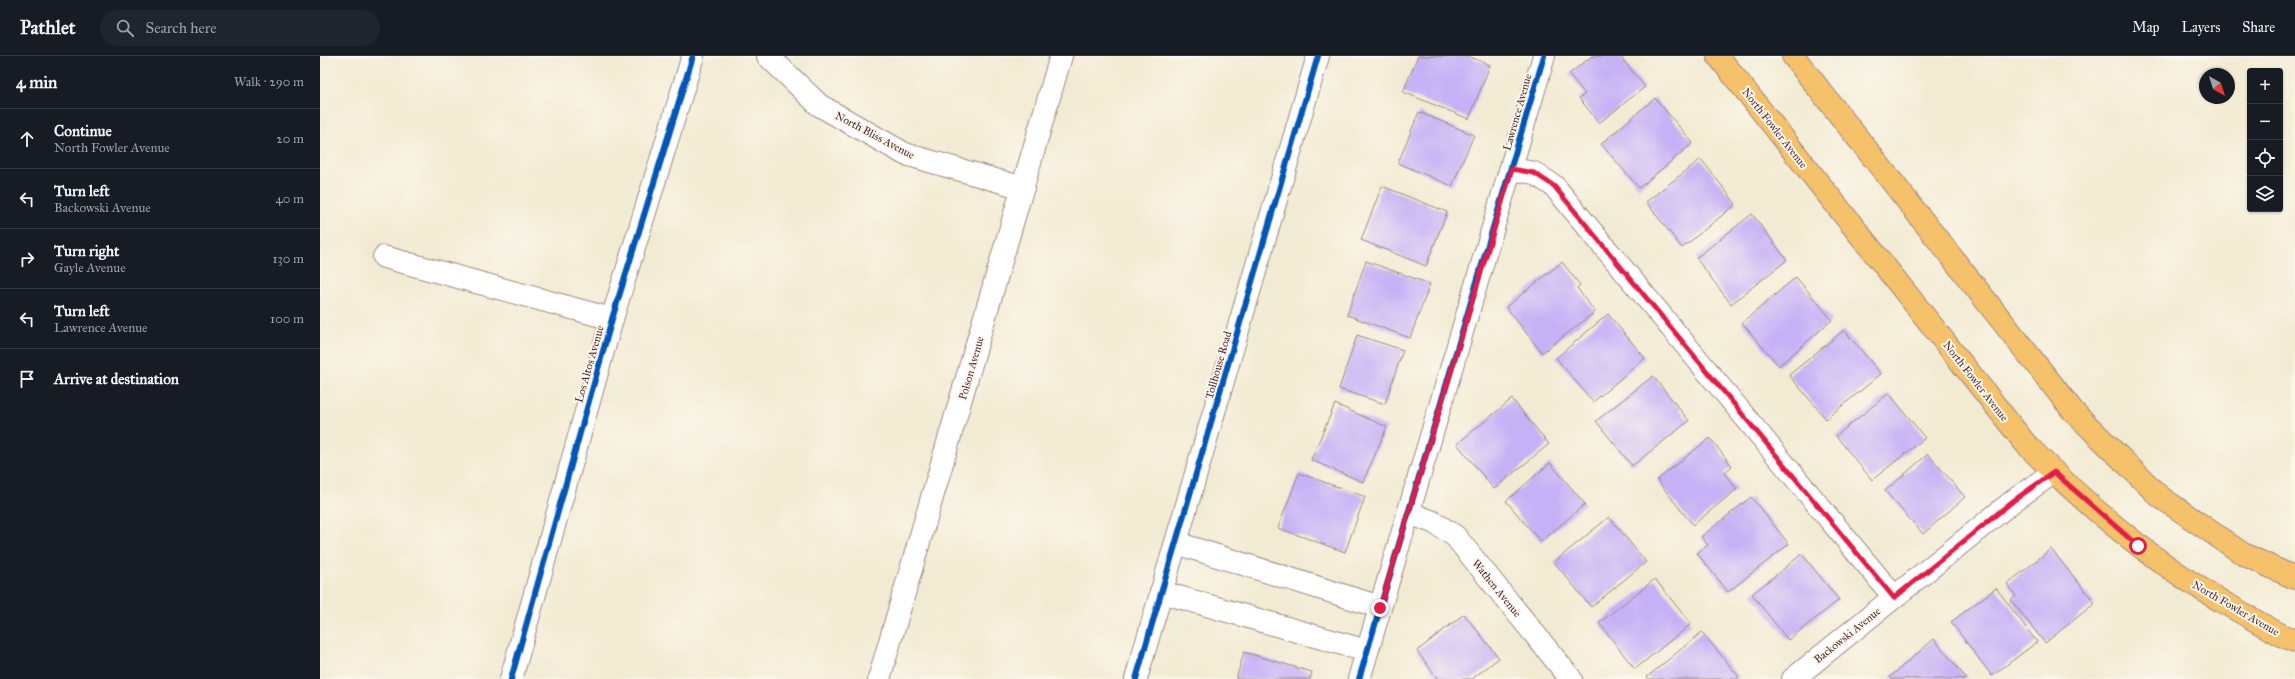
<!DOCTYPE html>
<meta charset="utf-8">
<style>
:root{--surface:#171b24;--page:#20242c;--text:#f1f3f6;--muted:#9ea1a6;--line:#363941}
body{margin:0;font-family:"IM FELL Great Primer",serif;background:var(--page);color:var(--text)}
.controls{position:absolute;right:12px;top:12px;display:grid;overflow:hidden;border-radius:4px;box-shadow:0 1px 3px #0004}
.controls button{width:36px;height:36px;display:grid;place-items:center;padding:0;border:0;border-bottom:1px solid var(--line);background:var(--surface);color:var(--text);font:20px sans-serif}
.compass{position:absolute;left:1879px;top:12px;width:36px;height:36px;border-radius:50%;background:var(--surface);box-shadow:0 1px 3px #0004;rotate:141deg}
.stop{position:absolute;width:12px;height:12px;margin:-9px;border:3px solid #e11d48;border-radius:50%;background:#fff}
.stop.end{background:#e11d48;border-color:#fff;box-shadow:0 1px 4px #0008}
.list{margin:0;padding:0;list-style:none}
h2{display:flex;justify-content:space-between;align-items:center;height:52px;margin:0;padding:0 16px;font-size:17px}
h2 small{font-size:13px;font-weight:400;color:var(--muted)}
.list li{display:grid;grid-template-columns:26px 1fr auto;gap:12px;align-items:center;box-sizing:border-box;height:60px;padding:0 16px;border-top:1px solid var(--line)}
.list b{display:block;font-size:15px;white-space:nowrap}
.list p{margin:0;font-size:13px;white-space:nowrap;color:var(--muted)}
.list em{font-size:13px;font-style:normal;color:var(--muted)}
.icon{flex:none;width:22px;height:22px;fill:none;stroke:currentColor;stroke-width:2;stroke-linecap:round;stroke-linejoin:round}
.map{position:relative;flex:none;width:1975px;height:623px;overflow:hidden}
header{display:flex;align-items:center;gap:24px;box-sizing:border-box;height:56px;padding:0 20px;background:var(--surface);border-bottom:1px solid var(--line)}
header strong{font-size:19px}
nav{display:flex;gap:22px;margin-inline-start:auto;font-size:14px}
.search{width:280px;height:36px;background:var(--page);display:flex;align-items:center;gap:10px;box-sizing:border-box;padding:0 14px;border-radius:22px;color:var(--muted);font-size:15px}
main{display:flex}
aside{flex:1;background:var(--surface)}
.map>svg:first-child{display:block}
.building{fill:#c4b1f6}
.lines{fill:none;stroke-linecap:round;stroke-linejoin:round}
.minor-casing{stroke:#9e857f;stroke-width:24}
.major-casing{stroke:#9e857f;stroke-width:24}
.minor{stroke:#fff;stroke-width:22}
.major{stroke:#f5c16b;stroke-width:22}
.cycleway-casing{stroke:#fbf7ec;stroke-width:8}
.cycleway{stroke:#0057b8;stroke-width:6}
.route{stroke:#e11d48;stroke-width:5}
.labels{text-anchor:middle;stroke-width:4;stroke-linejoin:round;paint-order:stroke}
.street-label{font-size:11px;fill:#4a1f2b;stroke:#fbf7ec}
</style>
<header>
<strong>Pathlet</strong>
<div class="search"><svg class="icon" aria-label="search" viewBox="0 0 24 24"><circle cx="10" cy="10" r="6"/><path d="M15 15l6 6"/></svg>Search here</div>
<nav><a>Map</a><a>Layers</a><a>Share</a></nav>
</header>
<main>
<aside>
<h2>4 min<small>Walk · 290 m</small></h2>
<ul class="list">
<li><svg class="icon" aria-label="ahead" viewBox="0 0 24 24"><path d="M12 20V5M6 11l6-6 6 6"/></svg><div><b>Continue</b><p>North Fowler Avenue</p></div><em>20 m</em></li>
<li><svg class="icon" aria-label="left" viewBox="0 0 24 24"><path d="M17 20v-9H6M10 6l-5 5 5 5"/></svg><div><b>Turn left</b><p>Backowski Avenue</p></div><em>40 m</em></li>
<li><svg class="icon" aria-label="right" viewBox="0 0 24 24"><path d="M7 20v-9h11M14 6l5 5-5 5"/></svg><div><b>Turn right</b><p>Gayle Avenue</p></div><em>130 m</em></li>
<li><svg class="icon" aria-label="left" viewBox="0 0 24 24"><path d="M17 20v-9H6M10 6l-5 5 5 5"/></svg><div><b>Turn left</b><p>Lawrence Avenue</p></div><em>100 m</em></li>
<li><svg class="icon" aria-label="arrive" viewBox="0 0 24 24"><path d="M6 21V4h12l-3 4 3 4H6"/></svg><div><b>Arrive at destination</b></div></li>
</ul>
</aside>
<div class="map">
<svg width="1975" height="623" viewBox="0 0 1975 623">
<rect width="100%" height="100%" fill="#fbf7ec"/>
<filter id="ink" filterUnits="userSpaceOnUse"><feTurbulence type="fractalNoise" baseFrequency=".025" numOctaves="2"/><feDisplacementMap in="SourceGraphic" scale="8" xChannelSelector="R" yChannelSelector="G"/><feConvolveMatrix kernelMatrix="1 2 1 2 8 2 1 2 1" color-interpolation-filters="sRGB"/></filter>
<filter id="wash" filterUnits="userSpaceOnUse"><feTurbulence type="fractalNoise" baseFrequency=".012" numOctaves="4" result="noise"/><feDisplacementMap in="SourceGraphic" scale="16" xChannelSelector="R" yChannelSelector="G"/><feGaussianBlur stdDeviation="0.9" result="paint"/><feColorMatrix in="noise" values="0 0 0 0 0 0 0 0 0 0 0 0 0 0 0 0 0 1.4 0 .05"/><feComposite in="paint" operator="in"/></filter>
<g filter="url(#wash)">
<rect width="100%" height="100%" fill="#f2ebd3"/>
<g id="blocks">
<g class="building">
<polygon points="1098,0 1148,0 1170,9 1149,63 1083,36"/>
<polygon points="1272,0 1300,0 1325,31 1279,67 1259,42 1265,38 1249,18"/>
<polygon points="1335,42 1373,87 1319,132 1281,88"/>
<polygon points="1099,56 1154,79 1132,130 1078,107"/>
<polygon points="1381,103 1416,148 1362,192 1326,146"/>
<polygon points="1062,130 1127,156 1106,210 1041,184"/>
<polygon points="1432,158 1467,204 1411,248 1376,202"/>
<polygon points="1046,205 1110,228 1090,282 1027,259"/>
<polygon points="1242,206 1260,229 1257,232 1275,256 1222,297 1186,251"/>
<polygon points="1476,221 1512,264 1459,310 1422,267"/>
<polygon points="1288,258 1325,302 1273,346 1236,302"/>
<polygon points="1524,274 1561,318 1506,363 1469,319"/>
<polygon points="1037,279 1083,294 1065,348 1019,333"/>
<polygon points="1333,320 1369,365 1312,410 1276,365"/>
<polygon points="1569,337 1605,382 1552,424 1516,380"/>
<polygon points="1192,343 1229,388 1174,433 1137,388"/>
<polygon points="1015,348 1067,371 1043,426 991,404"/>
<polygon points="1390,382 1412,410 1404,417 1417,433 1373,469 1337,424"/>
<polygon points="1608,398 1645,441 1603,478 1565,435"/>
<polygon points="1230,407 1265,448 1221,486 1186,445"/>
<polygon points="979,417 1045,441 1025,496 958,472"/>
<polygon points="1431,441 1469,488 1408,536 1377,497 1388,489 1381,481"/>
<polygon points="1289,461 1326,506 1271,551 1234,506"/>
<polygon points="1731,493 1775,547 1725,587 1691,544 1696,540 1687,528"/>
<polygon points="1482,498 1519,544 1468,584 1432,538"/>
<polygon points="1335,523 1371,568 1315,613 1279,567"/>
<polygon points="1676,532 1717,586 1672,620 1631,566"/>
<polygon points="1144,558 1179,602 1152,623 1118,623 1097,595"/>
<polygon points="1382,576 1419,621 1416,623 1329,623 1327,621"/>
<polygon points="1614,583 1647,623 1572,623 1570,621"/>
<polygon points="924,596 992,616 990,623 916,623"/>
</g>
</g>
</g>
<g filter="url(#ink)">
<use href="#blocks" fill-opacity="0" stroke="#9e857f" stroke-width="1"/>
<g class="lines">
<defs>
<g id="minor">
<polyline points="448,0 499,49 585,98 703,132"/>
<polyline points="1192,113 1214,117 1234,130 1574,541"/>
<polyline points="64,201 292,263"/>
<polyline points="1089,457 1113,466 1135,480 1251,623"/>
<polyline points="856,487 1060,551"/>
<polyline points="841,536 1047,595"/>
<polyline points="191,623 292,263 373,0"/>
<polyline points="559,623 741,0"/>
<polyline points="816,623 998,0"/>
<polyline points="1039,623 1224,0"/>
<polyline points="1473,623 1693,445 1734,416"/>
</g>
<g id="major">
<path d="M1398 0 1705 387C1770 454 1842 514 1924 558 1941 568 1957 578 1975 585"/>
<polyline points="1473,0 1753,355 1839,440 1923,498 1975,522"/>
</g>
</defs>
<use href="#minor" class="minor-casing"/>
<use href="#major" class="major-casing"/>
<use href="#minor" class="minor"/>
<use href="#major" class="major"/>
<defs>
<g id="cycleway">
<polyline points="191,623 292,263 373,0"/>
<polyline points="816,623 998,0"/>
<polyline points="1039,623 1224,0"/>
</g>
</defs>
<use href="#cycleway" class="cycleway-casing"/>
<use href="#cycleway" class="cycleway"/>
</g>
</g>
<g class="lines" filter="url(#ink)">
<polyline class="route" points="1060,552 1192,113 1214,117 1234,130 1574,542 1693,445 1734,416 1818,490"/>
</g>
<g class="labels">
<g class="street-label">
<text transform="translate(1197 56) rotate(-74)" y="4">Lawrence Avenue</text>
<text transform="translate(1455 72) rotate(52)" y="4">North Fowler Avenue</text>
<text transform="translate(555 79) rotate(28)" y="4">North Bliss Avenue</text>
<text transform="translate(269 308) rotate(-74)" y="4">Los Altos Avenue</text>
<text transform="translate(898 309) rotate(-74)" y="4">Tollhouse Road</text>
<text transform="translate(651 312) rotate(-74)" y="4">Polson Avenue</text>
<text transform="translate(1656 325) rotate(52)" y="4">North Fowler Avenue</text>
<text transform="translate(1177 532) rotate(51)" y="4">Wathen Avenue</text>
<text transform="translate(1916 552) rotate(30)" y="4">North Fowler Avenue</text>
<text transform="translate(1527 579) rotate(-39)" y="4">Backowski Avenue</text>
</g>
</g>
</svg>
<div class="controls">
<button>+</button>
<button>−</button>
<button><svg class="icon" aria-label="locate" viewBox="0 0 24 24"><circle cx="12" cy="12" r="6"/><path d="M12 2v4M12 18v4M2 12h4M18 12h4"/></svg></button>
<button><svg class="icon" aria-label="layers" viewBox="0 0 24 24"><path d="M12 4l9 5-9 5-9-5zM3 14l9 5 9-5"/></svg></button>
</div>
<svg class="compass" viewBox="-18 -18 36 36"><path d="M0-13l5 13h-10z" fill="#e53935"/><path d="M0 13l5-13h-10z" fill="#9ea1a6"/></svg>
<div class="stop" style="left:1818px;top:490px"></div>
<div class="stop end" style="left:1060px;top:552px"></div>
</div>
</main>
